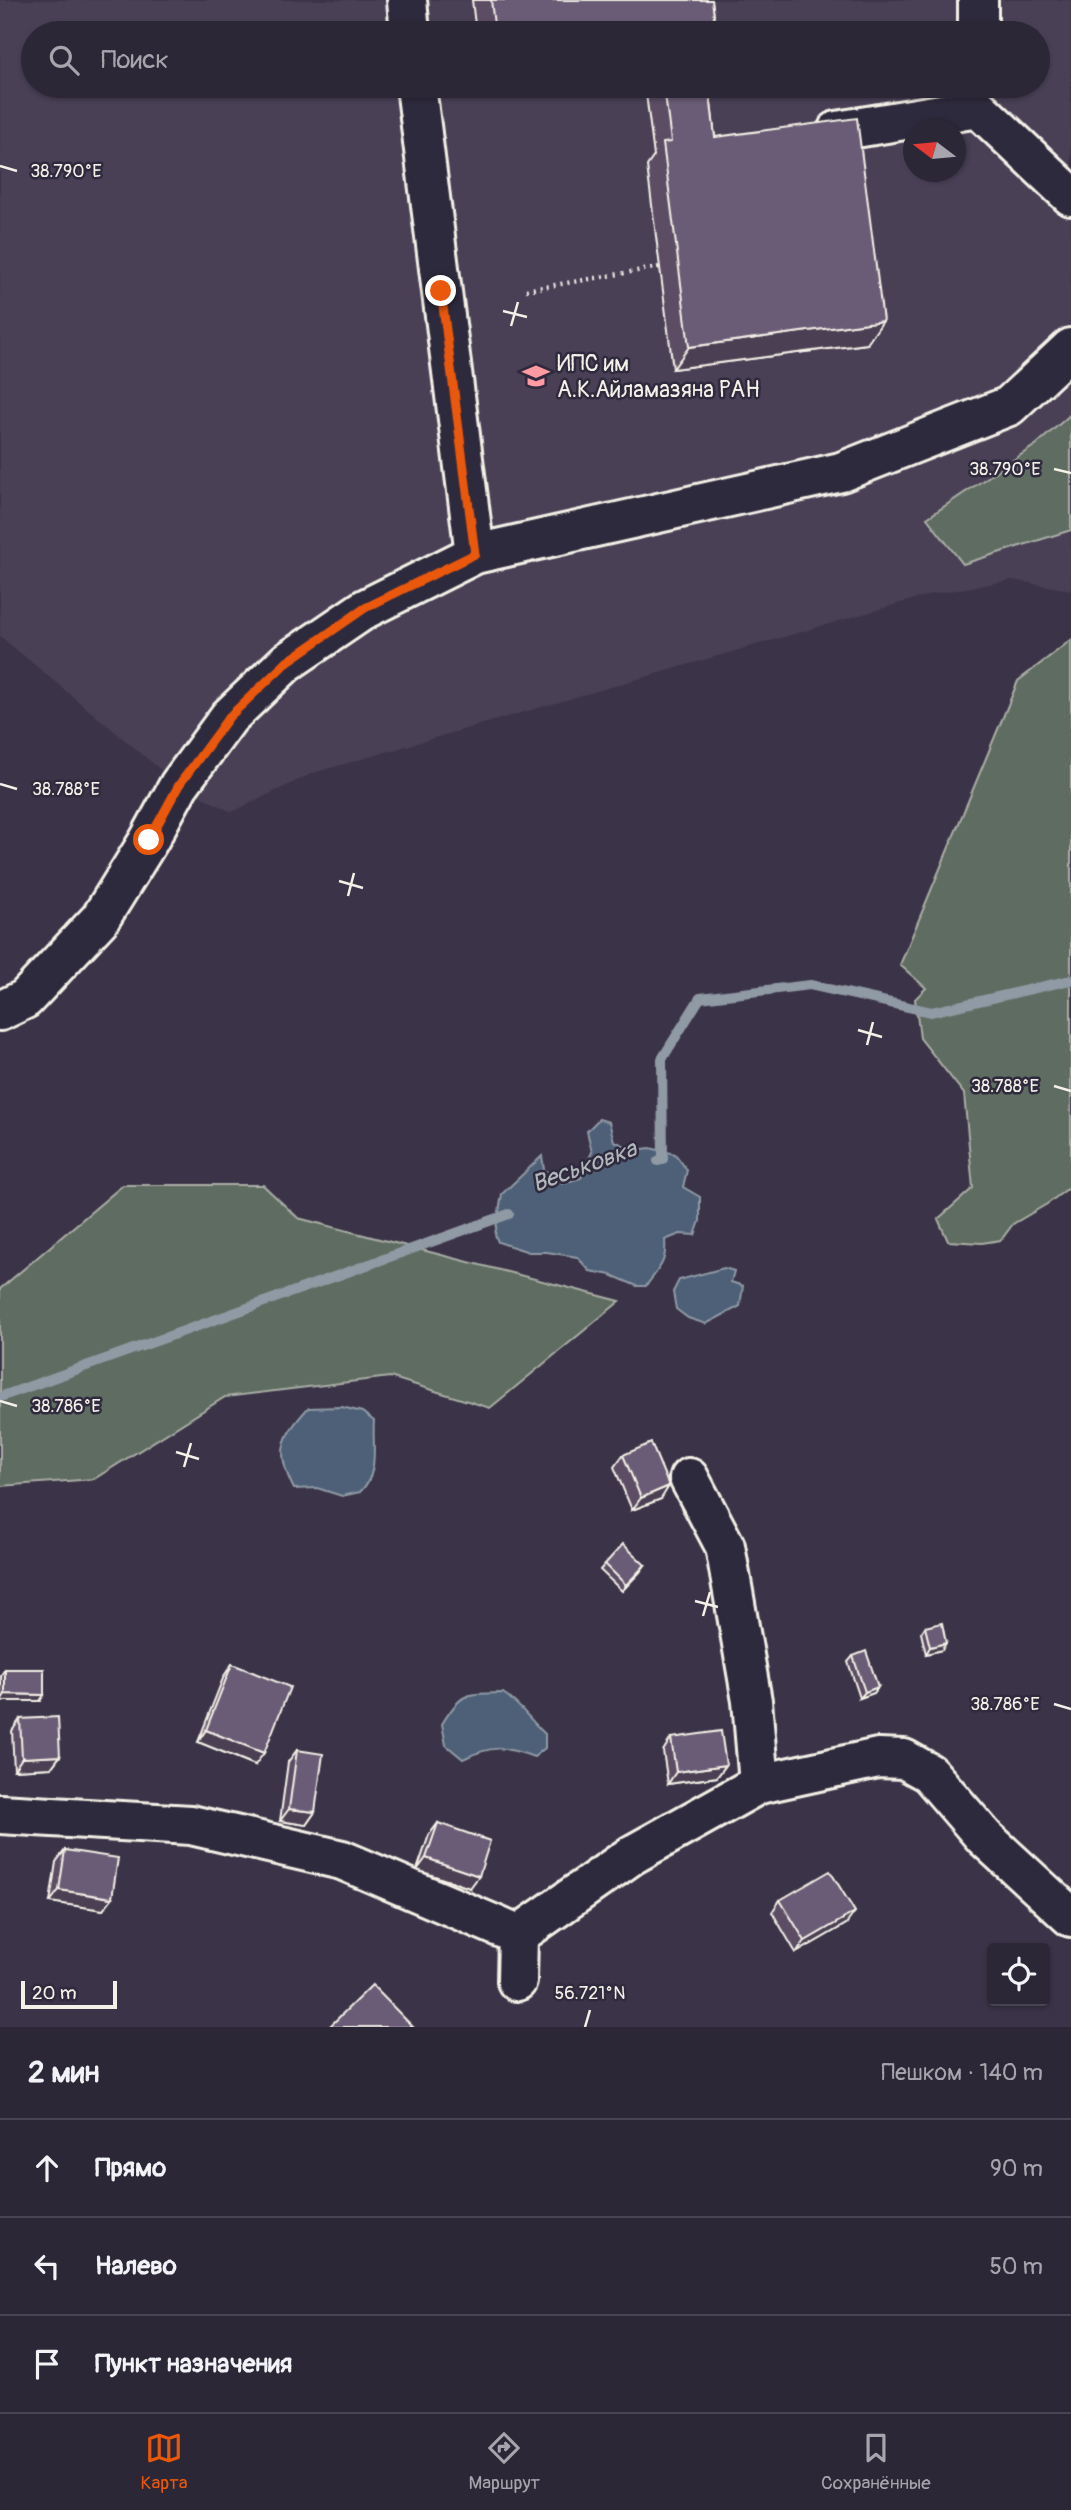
<!DOCTYPE html>
<html lang="ru">
<meta charset="utf-8">
<style>
:root{--surface:#2c2736;--page:#342f3e;--text:#f1f3f6;--muted:#a6a5ad;--line:#484451;--accent:#ea580c}
body{margin:0;font-family:Pangolin,sans-serif;background:var(--page);color:var(--text)}
.controls{position:absolute;right:21px;bottom:21px;display:grid;overflow:hidden;border-radius:7px;box-shadow:0 2px 5px #0004}
.controls button{width:63px;height:63px;display:grid;place-items:center;padding:0;border:0;border-bottom:2px solid var(--line);background:var(--surface);color:var(--text);font:35px sans-serif}
.compass{position:absolute;left:903px;top:119px;width:63px;height:63px;border-radius:50%;background:var(--surface);box-shadow:0 2px 5px #0004;rotate:286deg}
.scale{position:absolute;left:21px;bottom:18px;width:96px;box-sizing:border-box;padding-left:7px;border:4px solid #f4f1e8;border-top:0;font-size:19px;line-height:24px;white-space:nowrap;color:#f4f1e8;-webkit-text-stroke:5px #2f2a3d;paint-order:stroke}
.stop{position:absolute;width:21px;height:21px;margin:-16px;border:5px solid #ea580c;border-radius:50%;background:#fff}
.stop.end{background:#ea580c;border-color:#fff;box-shadow:0 2px 7px #0008}
.list{margin:0;padding:0;list-style:none}
h2{display:flex;justify-content:space-between;align-items:center;height:91px;margin:0;padding:0 28px;font-size:30px}
h2 small{font-size:23px;font-weight:400;color:var(--muted)}
.list li{display:grid;grid-template-columns:46px 1fr auto;gap:21px;align-items:center;box-sizing:border-box;height:98px;padding:0 28px;border-top:2px solid var(--line)}
.list b{display:block;font-size:26px;white-space:nowrap}
.list em{font-size:23px;font-style:normal;color:var(--muted)}
.icon{flex:none;width:38px;height:38px;fill:none;stroke:currentColor;stroke-width:2;stroke-linecap:round;stroke-linejoin:round}
.map{position:relative;flex:none;width:1071px;height:2027px;overflow:hidden}
.search{position:absolute;background:var(--surface);box-shadow:0 2px 5px #0004;left:21px;right:21px;top:21px;height:77px;display:flex;align-items:center;gap:18px;box-sizing:border-box;padding:0 24px;border-radius:38px;color:var(--muted);font-size:26px}
.sheet{height:385px;background:var(--surface)}
nav{display:flex;justify-content:space-around;align-items:center;box-sizing:border-box;height:98px;border-top:2px solid var(--line);background:var(--surface);font-size:19px;color:var(--muted)}
nav a{display:grid;justify-items:center;gap:4px}
nav .on{color:var(--accent)}
.map>svg:first-child{display:block}
.built{fill:#494056;fill-rule:evenodd}
.green{fill:#5f6c62;stroke:#aaaea5;stroke-width:2}
.water{fill:#4d6078;stroke:#909aa5;stroke-width:2}
.lines{fill:none;stroke-linecap:round;stroke-linejoin:round}
.stream{stroke:#909aa5;stroke-width:10}
.minor-casing{stroke:#f4f1e8;stroke-width:44}
.path{stroke:#f4f1e8;stroke-width:4.5;stroke-dasharray:2 5;stroke-linecap:butt}
.minor{stroke:#2f2a3d;stroke-width:38}
.wall{fill:#5c4e65;stroke:#f4f1e8;stroke-width:2}
.shaded-wall{fill:#4b4053;stroke:#f4f1e8;stroke-width:2}
.building{fill:#6b5b76;stroke:#f4f1e8;stroke-width:2}
.route{stroke:#ea580c;stroke-width:9}
.ticks{fill:none;stroke:#f4f1e8;stroke-width:2.5}
.labels{text-anchor:middle;stroke-width:5;stroke-linejoin:round;paint-order:stroke}
.poi-label{font-size:23px;fill:#f4f1e8;stroke:#2f2a3d;text-anchor:start}
.water-label{font-size:24px;font-style:italic;fill:#b1b7bb;stroke:#2f2a3d}
.ticks-label{font-size:18px;text-anchor:middle;fill:#f4f1e8;stroke:#2f2a3d;stroke-width:5;stroke-linejoin:round;paint-order:stroke}
</style>
<div class="map">
<svg width="1071" height="2027" viewBox="0 0 1071 2027">
<rect width="100%" height="100%" fill="#3b3448"/>
<filter id="ink" filterUnits="userSpaceOnUse"><feTurbulence type="fractalNoise" baseFrequency=".0143" numOctaves="2"/><feDisplacementMap in="SourceGraphic" scale="14" xChannelSelector="R" yChannelSelector="G"/><feConvolveMatrix kernelMatrix="1 2 1 2 8 2 1 2 1" color-interpolation-filters="sRGB"/></filter>
<g filter="url(#ink)">
<path class="built" d="M0 0H1071V590L1012 580 932 594 313 773 232 812 179 785 0 636ZM33 33H1038V86H33ZM914 130H956V172H914Z"/>
<g class="green">
<polygon points="1071,414 1071,530 963,564 927,518 1037,444"/>
<polygon points="1071,640 1071,1186 1047,1204 1013,1224 1001,1240 982,1243 948,1241 938,1219 973,1188 964,1094 920,1038 915,999 926,988 900,965 1018,681"/>
<polygon points="123,1185 263,1185 298,1218 620,1301 490,1408 390,1377 225,1397 94,1479 0,1486 0,1289"/>
</g>
<g class="water">
<path d="M599 1119 609 1122 614 1141 635 1150 650 1148 675 1154 687 1170 683 1187 700 1197V1221L695 1235 680 1234 665 1240C667 1263 659 1268 646 1286H637L611 1275 590 1271 577 1257 547 1252H529L498 1242 495 1235 502 1194 542 1156 544 1170 563 1183 581 1178 592 1152 587 1131Z"/>
<polygon points="724,1268 734,1271 731,1282 743,1286 740,1306 706,1324 688,1318 676,1309 673,1292 679,1280"/>
<path d="M342 1407 362 1412 374 1421C372 1446 380 1473 360 1492L342 1496 317 1488 294 1489C275 1452 281 1438 308 1408Z"/>
<path d="M503 1693C520 1704 530 1720 545 1734V1748L534 1757C505 1746 491 1745 463 1759L446 1745 442 1724C462 1691 466 1694 503 1693Z"/>
</g>
<g class="lines">
<g class="stream">
<polyline points="658,1161 663,1159 662,1059 700,998 810,985 931,1012 1071,980"/>
<polyline points="0,1397 509,1214"/>
</g>
<defs>
<g id="minor">
<polyline points="407,0 410,33"/>
<polyline points="978,33 978,0"/>
<polyline points="416,86 475,554"/>
<polyline points="837,131 978,108 1071,196"/>
<polyline points="0,1011 25,999 100,919 149,840 179,785 229,717 287,662 365,609 475,554 841,472 1009,406 1071,348"/>
<polyline points="689,1478 725,1546 752,1701 759,1784"/>
<polyline points="0,1814 191,1825 342,1860 518,1935"/>
<polyline points="517,1981 518,1935 632,1855 759,1784 878,1758 904,1759 929,1773 984,1837 1071,1917"/>
</g>
</defs>
<use href="#minor" class="minor-casing"/>
<polyline class="path" points="526,290 660,267"/>
<use href="#minor" class="minor"/>
</g>
<g class="wall">
<polygon points="472,0 712,0 716,33 476,33"/>
<polygon points="645,86 709,86 715,137 867,344 673,369 647,166 654,156"/>
<polygon points="623,1455 661,1499 632,1510 614,1467"/>
<polygon points="605,1564 645,1565 622,1591 600,1570"/>
<polygon points="925,1627 942,1650 926,1654 921,1633"/>
<polygon points="853,1656 878,1687 874,1693 860,1698 848,1662"/>
<polygon points="232,1664 255,1765 198,1742 224,1676"/>
<polygon points="5,1669 40,1701 1,1701 1,1675"/>
<polygon points="20,1719 60,1756 51,1768 14,1770 12,1731"/>
<polygon points="671,1738 726,1765 717,1777 668,1784 663,1751"/>
<polygon points="297,1750 315,1812 306,1825 280,1821 288,1762"/>
<polygon points="438,1823 470,1888 417,1870 429,1835"/>
<polygon points="65,1850 112,1898 103,1910 50,1902 56,1862"/>
<polygon points="780,1900 846,1924 796,1953 772,1912"/>
</g>
<g class="shaded-wall">
<polygon points="488,86 529,86 484,92"/>
<polygon points="883,321 867,344 673,369 689,347"/>
<polygon points="669,1486 661,1499 632,1510 641,1498"/>
<polygon points="645,1565 640,1572 622,1591 626,1585"/>
<polygon points="946,1643 942,1650 926,1654 930,1647"/>
<polygon points="878,1687 874,1693 860,1698 865,1692"/>
<polygon points="5,1694 44,1695 40,1701 1,1701"/>
<polygon points="206,1730 264,1753 255,1765 198,1742"/>
<polygon points="60,1756 51,1768 14,1770 22,1758"/>
<polygon points="726,1765 717,1777 668,1784 676,1772"/>
<polygon points="289,1809 315,1812 306,1825 280,1821"/>
<polygon points="426,1858 479,1876 470,1888 417,1870"/>
<polygon points="59,1890 112,1898 103,1910 50,1902"/>
<polygon points="855,1912 846,1924 796,1953 805,1941"/>
</g>
<g class="building">
<polygon points="491,0 712,0 716,33 495,33"/>
<polygon points="664,86 709,86 715,137 857,118 883,321 689,347 663,143 671,142"/>
<polygon points="651,1443 669,1486 641,1498 623,1455"/>
<polygon points="623,1544 645,1565 626,1585 605,1564"/>
<polygon points="942,1623 946,1643 930,1647 925,1627"/>
<polygon points="866,1651 878,1687 865,1692 853,1656"/>
<polygon points="232,1664 290,1687 264,1753 206,1730"/>
<polygon points="5,1669 44,1669 44,1695 5,1694"/>
<polygon points="58,1717 60,1756 22,1758 20,1719"/>
<polygon points="721,1731 726,1765 676,1772 671,1738"/>
<polygon points="297,1750 323,1754 315,1812 289,1809"/>
<polygon points="438,1823 490,1841 479,1876 426,1858"/>
<polygon points="65,1850 118,1858 112,1898 59,1890"/>
<polygon points="830,1871 855,1912 805,1941 780,1900"/>
<polygon points="372,1985 413,2027 329,2027"/>
</g>
</g>
<g class="lines" filter="url(#ink)">
<polyline class="route" points="149,840 179,785 229,717 287,662 365,608 475,554 441,291"/>
</g>
<path class="ticks" d="M0 166 17 171M503 311 527 317M511 326 518 302M1054 469 1071 473M0 784 17 789M339 881 363 888M348 896 354 873M858 1030 882 1037M867 1045 873 1022M1054 1086 1071 1091M0 1401 17 1406M176 1452 199 1459M184 1467 191 1443M695 1601 718 1607M703 1616 710 1592M1054 1704 1071 1709M585 2027 590 2010"/>
<defs>
<symbol id="university-bare" viewBox="-9 -9 18 18"><path d="M0-5L7-2L0 1L-7-2ZM-4 1L0 2.5L4 1V4Q0 6-4 4Z" fill="#ff9aa2" stroke="#2f2a3d" stroke-width="2.5" paint-order="stroke"/></symbol>
</defs>
<g fill-rule="evenodd">
<use href="#university-bare" x="517" y="357" width="38" height="38"/>
</g>
<g class="labels">
<g class="poi-label">
<text x="557" y="371">ИПС им<tspan x="557" dy="26">А.К.Айламазяна РАН</tspan></text>
</g>
<g class="water-label">
<text transform="translate(584 1166) rotate(-20)" y="8">Веськовка</text>
</g>
</g>
<g class="ticks-label">
<text x="66" y="177">38.790°E</text>
<text x="1005" y="475">38.790°E</text>
<text x="66" y="795">38.788°E</text>
<text x="1005" y="1092">38.788°E</text>
<text x="66" y="1412">38.786°E</text>
<text x="1005" y="1710">38.786°E</text>
<text x="590" y="1999">56.721°N</text>
</g>
</svg>
<div class="controls">
<button><svg class="icon" aria-label="locate" viewBox="0 0 24 24"><circle cx="12" cy="12" r="6"/><path d="M12 2v4M12 18v4M2 12h4M18 12h4"/></svg></button>
</div>
<svg class="compass" viewBox="-18 -18 36 36"><path d="M0-13l5 13h-10z" fill="#e53935"/><path d="M0 13l5-13h-10z" fill="#a6a5ad"/></svg>
<div class="scale">20 m</div>
<div class="stop" style="left:149px;top:840px"></div>
<div class="stop end" style="left:441px;top:291px"></div>
<div class="search"><svg class="icon" aria-label="search" viewBox="0 0 24 24"><circle cx="10" cy="10" r="6"/><path d="M15 15l6 6"/></svg>Поиск</div>
</div>
<section class="sheet">
<h2>2 мин<small>Пешком · 140 m</small></h2>
<ul class="list">
<li><svg class="icon" aria-label="ahead" viewBox="0 0 24 24"><path d="M12 20V5M6 11l6-6 6 6"/></svg><div><b>Прямо</b></div><em>90 m</em></li>
<li><svg class="icon" aria-label="left" viewBox="0 0 24 24"><path d="M17 20v-9H6M10 6l-5 5 5 5"/></svg><div><b>Налево</b></div><em>50 m</em></li>
<li><svg class="icon" aria-label="arrive" viewBox="0 0 24 24"><path d="M6 21V4h12l-3 4 3 4H6"/></svg><div><b>Пункт назначения</b></div></li>
</ul>
</section>
<nav>
<a class="on"><svg class="icon" aria-label="map" viewBox="0 0 24 24"><path d="M3 6l6-2 6 2 6-2v14l-6 2-6-2-6 2zM9 4v14M15 6v14"/></svg>Карта</a>
<a><svg class="icon" aria-label="directions" viewBox="0 0 24 24"><path d="M12 3l9 9-9 9-9-9zM9 14v-3h6M13 9l2 2-2 2"/></svg>Маршрут</a>
<a><svg class="icon" aria-label="saved" viewBox="0 0 24 24"><path d="M7 4h10v16l-5-4-5 4z"/></svg>Сохранённые</a>
</nav>
